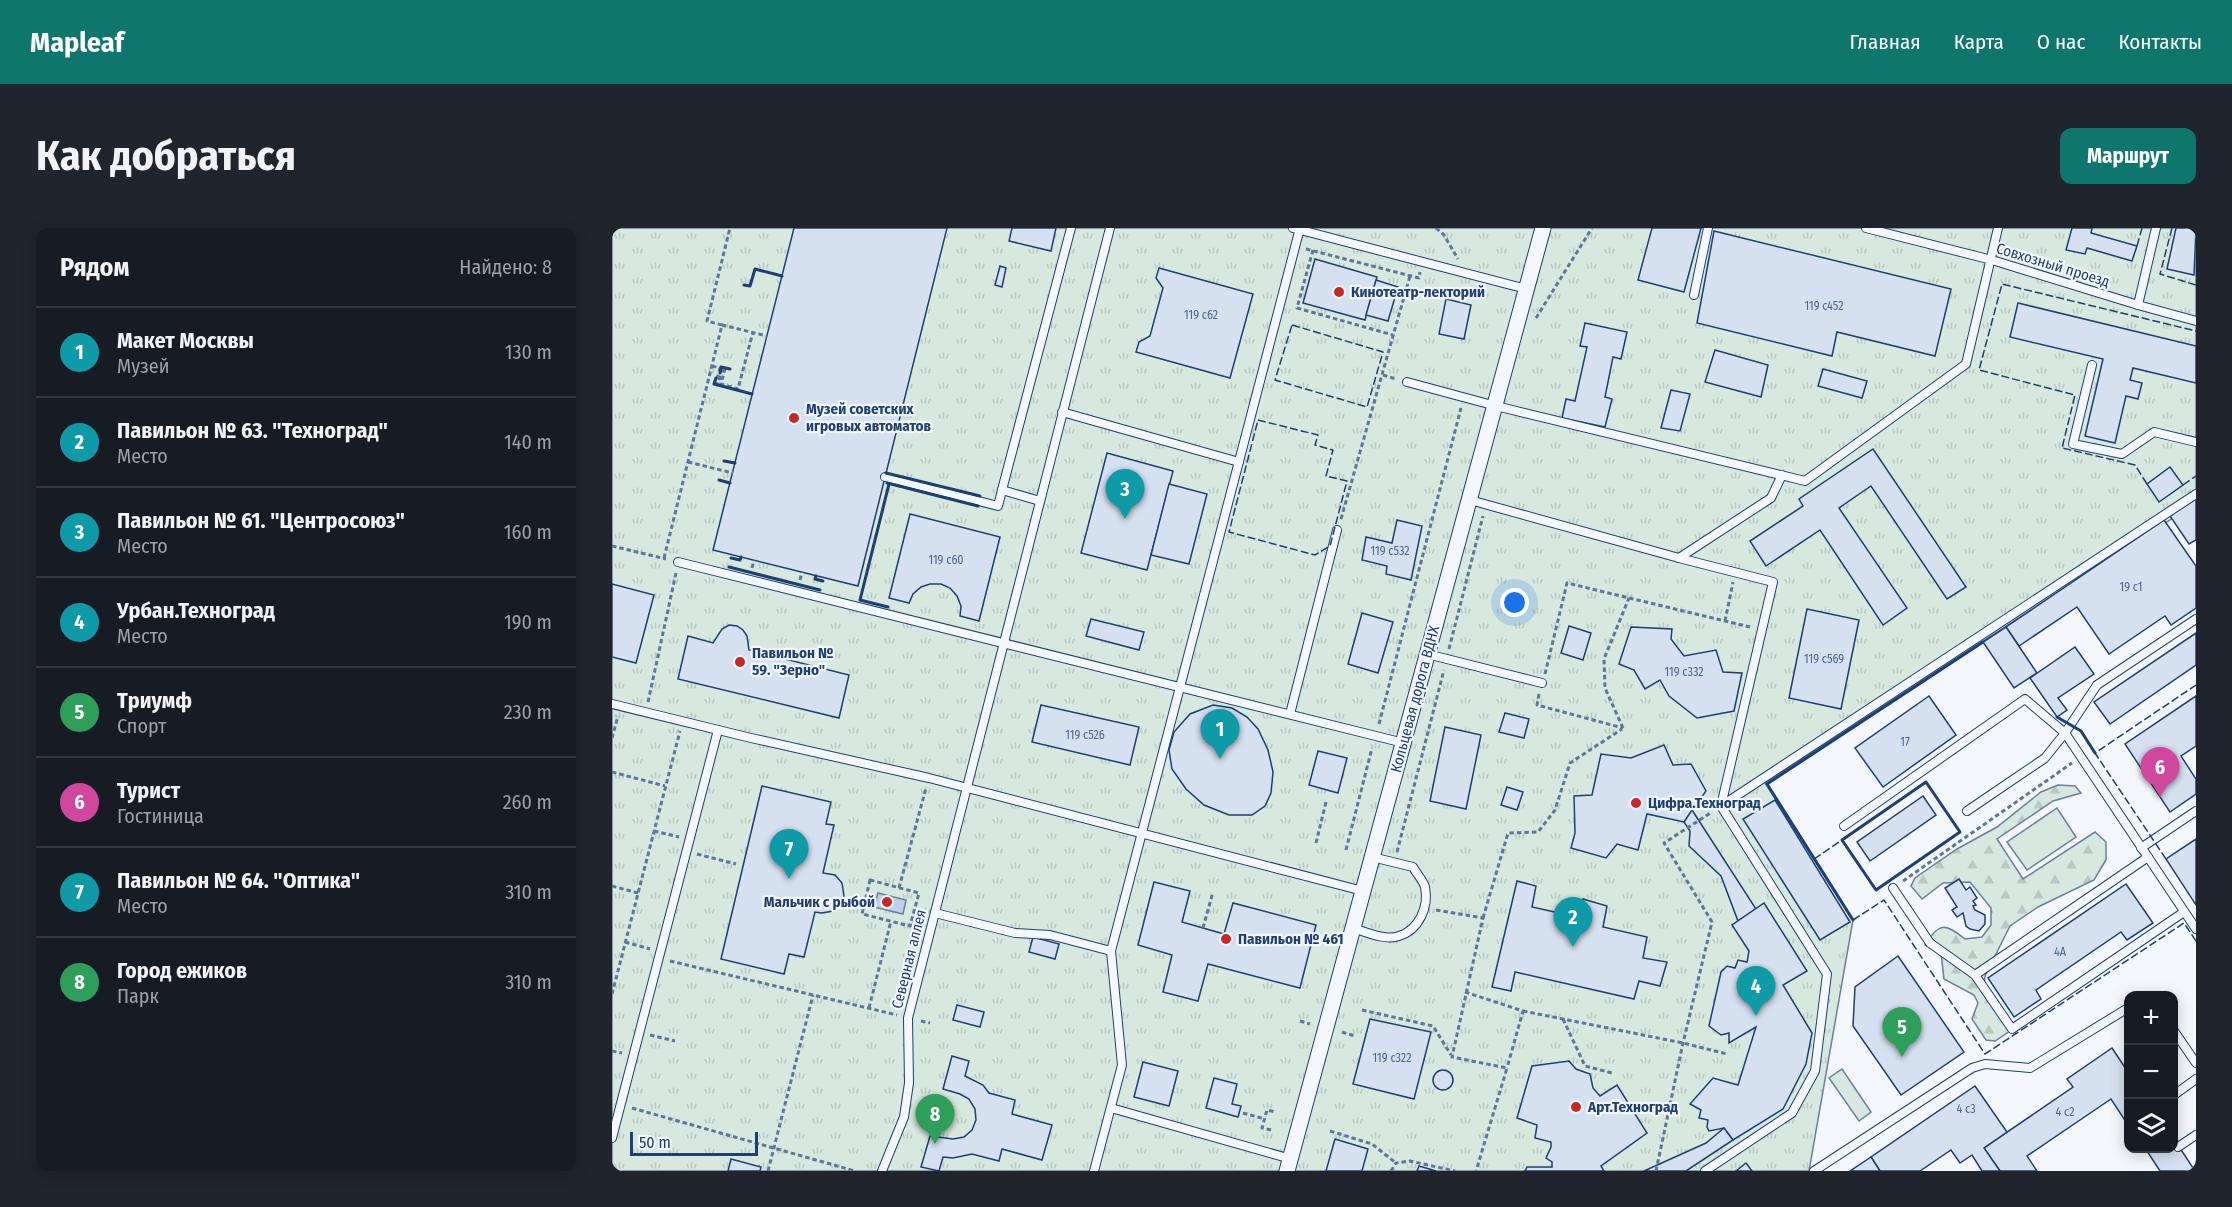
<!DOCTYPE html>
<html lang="ru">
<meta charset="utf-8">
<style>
:root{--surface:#171b24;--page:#20242c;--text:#f1f3f6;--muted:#9ea1a6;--line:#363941;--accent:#0f766e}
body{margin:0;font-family:"Fira Sans Condensed",sans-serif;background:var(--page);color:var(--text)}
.controls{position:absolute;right:18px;bottom:18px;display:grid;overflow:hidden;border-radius:12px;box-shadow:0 3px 15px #0003}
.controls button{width:54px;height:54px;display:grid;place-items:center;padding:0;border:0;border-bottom:2px solid var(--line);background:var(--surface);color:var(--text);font:30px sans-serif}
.scale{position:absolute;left:18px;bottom:15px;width:128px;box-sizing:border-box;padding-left:6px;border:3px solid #1d3f73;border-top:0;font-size:16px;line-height:21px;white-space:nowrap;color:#1d3f73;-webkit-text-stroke:4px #f4f7fb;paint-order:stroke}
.you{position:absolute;left:903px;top:375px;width:21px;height:21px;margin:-15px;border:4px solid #fff;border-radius:50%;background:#1a73e8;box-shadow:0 0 0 9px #1a73e833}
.badge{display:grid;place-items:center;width:39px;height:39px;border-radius:50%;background:var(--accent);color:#fff;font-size:20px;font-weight:700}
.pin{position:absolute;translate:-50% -50px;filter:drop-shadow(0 2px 3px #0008)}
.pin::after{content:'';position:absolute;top:32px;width:21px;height:18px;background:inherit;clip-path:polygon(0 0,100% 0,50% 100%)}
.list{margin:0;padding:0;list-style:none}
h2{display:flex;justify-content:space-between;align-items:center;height:78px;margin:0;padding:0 24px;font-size:26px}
h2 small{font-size:20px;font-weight:400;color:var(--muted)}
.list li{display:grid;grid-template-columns:39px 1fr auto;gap:18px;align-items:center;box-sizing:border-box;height:90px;padding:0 24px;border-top:2px solid var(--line)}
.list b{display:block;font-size:22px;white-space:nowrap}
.list p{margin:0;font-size:20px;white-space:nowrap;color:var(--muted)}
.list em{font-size:20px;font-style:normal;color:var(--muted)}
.icon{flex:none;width:33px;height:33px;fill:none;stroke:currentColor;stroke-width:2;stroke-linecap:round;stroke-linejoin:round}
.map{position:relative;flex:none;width:1584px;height:943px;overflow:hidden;border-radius:12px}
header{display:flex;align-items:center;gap:36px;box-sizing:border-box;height:84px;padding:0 30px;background:var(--accent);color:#fff}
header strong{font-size:28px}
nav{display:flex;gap:33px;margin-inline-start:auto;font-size:21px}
.intro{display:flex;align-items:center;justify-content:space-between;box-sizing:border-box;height:144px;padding:0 36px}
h1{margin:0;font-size:42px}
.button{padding:15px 27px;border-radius:12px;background:var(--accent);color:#fff;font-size:21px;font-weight:700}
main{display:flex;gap:36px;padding:0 36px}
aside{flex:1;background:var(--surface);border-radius:12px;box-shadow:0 3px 15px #0003}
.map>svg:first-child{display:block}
.forest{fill:url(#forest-firs);stroke:#687fa3;stroke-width:1.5}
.park{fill:url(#park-tufts);stroke:#687fa3;stroke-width:1.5}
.pitch{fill:#d7e8df;stroke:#687fa3;stroke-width:1.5}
.water{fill:#bed0e5;stroke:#687fa3;stroke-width:1.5}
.building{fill:#d5e0f0;stroke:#1d3f73;stroke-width:1.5}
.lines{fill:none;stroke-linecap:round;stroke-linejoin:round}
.lane-casing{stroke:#1d3f73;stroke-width:10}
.street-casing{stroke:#1d3f73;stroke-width:17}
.path{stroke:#5e769c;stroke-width:3;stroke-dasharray:4.5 3;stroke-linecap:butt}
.lane{stroke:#f4f7fb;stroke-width:8}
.street{stroke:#f4f7fb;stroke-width:15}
.fence{stroke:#1d3f73;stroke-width:1.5;stroke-dasharray:8 3;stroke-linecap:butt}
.wall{stroke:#1d3f73;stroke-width:3}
.poi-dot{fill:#c62828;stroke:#f4f7fb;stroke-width:2}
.labels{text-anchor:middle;stroke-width:4.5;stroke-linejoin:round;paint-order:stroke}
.number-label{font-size:12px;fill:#4b6792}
.street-label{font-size:15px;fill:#1d3f73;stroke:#f4f7fb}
.poi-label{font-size:15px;font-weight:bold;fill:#1d3f73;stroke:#f4f7fb;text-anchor:start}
</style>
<header>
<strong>Mapleaf</strong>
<nav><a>Главная</a><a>Карта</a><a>О нас</a><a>Контакты</a></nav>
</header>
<div class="intro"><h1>Как добраться</h1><a class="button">Маршрут</a></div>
<main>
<aside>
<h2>Рядом<small>Найдено: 8</small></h2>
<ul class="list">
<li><span class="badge" style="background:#0f9aa8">1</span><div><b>Макет Москвы</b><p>Музей</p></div><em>130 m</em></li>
<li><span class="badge" style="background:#0f9aa8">2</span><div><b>Павильон № 63. &quot;Техноград&quot;</b><p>Место</p></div><em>140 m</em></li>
<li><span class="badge" style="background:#0f9aa8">3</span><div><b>Павильон № 61. &quot;Центросоюз&quot;</b><p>Место</p></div><em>160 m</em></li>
<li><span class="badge" style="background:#0f9aa8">4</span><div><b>Урбан.Техноград</b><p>Место</p></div><em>190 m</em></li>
<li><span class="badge" style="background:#2e9e5b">5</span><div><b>Триумф</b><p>Спорт</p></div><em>230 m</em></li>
<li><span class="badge" style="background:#d1479c">6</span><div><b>Турист</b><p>Гостиница</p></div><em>260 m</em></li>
<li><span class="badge" style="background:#0f9aa8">7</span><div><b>Павильон № 64. &quot;Оптика&quot;</b><p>Место</p></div><em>310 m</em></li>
<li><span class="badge" style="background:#2e9e5b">8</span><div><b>Город ежиков</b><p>Парк</p></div><em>310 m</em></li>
</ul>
</aside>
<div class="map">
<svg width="1584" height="943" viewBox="0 0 1584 943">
<defs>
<pattern id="forest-firs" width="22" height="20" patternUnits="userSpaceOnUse" patternTransform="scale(1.5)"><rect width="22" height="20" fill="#d7e8df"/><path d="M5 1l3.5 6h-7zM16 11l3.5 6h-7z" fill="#b8c8c3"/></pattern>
<pattern id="park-tufts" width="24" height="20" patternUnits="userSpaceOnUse" patternTransform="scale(1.5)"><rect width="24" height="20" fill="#d7e8df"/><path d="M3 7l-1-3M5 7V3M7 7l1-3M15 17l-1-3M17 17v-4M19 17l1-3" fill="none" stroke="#b8c8c3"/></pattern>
</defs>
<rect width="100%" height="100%" fill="#f4f7fb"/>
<path class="forest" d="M1446 557 1463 558 1469 565 1441 573 1385 611 1411 651 1483 604 1494 614V632L1482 652 1426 679 1398 698 1373 748 1372 758 1398 803 1383 813 1374 812 1360 791 1366 775 1362 767 1332 751 1329 725 1313 717C1327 694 1333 695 1353 711L1370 709 1379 697V680L1358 654 1331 655 1310 671 1299 658 1303 650 1345 621 1385 599 1429 564Z"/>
<polygon class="park" points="0,0 1584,0 1584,275 1153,555 1241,692 1197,943 0,943"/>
<g class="pitch">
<polygon points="1445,580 1464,609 1415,642 1395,614"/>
<polygon points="1230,841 1259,884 1247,893 1217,850"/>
</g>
<polygon class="water" points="266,665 294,672 291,686 262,679"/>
<g class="building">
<polygon points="182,0 335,0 246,358 101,322"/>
<polygon points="400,0 444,0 439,23 397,13"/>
<polygon points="1040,0 1089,0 1072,64 1026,52"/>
<polygon points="1460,0 1480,0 1479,5 1525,18 1520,33 1475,20 1473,26 1454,22"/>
<polygon points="1564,0 1584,0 1582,47 1555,41"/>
<polygon points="1102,3 1339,61 1323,128 1225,104 1220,128 1085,95"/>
<polygon points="703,31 765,49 753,92 691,75"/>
<polygon points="388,38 394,40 390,59 383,57"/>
<polygon points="547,40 641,66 618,150 524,124 527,114 538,108 551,60 544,50"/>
<polygon points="764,52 786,59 776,93 754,87"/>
<polygon points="834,71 859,77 852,111 827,106"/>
<polygon points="1406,75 1584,118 1584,155 1521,140 1518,152 1530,155 1526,171 1514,168 1503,215 1473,208 1491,131 1398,109"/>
<polygon points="973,95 1015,104 1009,131 1001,129 993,169 1000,171 993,199 950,190 954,171 963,173 975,119 968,118"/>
<polygon points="1103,122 1156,137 1149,169 1093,154"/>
<polygon points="1211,141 1255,153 1250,170 1206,158"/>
<polygon points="1059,162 1078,166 1068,203 1049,200"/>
<polygon points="1261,221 1354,359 1335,371 1259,258 1227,280 1295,380 1271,397 1208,302 1154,338 1138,313 1191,278 1187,271"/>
<polygon points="495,225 561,243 535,342 469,325"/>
<polygon points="1558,239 1571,257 1547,274 1535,256"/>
<polygon points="557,256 595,266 577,336 539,327"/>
<polygon points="1584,270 1584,312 1577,316 1558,288"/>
<polygon points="298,286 388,309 367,393 348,388 349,378 345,368 338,360 329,356 318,356 309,359 301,366 297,375 277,370"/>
<polygon points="785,292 810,298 799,352 774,346 775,338 750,332 754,309 780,315"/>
<polygon points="1552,292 1584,338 1584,380 1559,397 1553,388 1497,426 1465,379 1407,418 1394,399"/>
<polygon points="0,356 42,367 24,435 0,429"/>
<polygon points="1195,381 1247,392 1229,481 1177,470"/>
<polygon points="750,385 781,394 766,445 736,436"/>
<polygon points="479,391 532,404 527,422 474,408"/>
<polygon points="117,397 125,398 131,402 135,408 137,422 237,447 227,490 66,451 76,408 101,415 110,401"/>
<polygon points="957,398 979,405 971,432 949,425"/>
<polygon points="1019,399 1060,401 1059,411 1072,428 1104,422 1111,444 1130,445 1122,483 1085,490 1057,468 1048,452 1033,461 1022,442 1007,436"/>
<polygon points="1394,399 1425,445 1402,460 1371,414"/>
<polygon points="1584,405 1584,437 1498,496 1482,474"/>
<polygon points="1463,419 1482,446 1446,470 1455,482 1445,489 1418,450"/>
<polygon points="1317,468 1344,507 1271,559 1243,520"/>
<polygon points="1584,468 1584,518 1569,528 1584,551 1584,566 1558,584 1513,516"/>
<polygon points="429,477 527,499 518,537 420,514"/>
<polygon points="601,477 620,480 635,489 646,501 656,522 661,544 659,565 653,578 640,587 617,587 592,577 574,561 560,541 557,522 562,504 578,486"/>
<polygon points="893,485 917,491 912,510 887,504"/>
<polygon points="833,499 869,507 854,581 818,573"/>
<polygon points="1052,517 1061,537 1079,536 1094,563 1072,594 1035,586 1026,622 1005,616 994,630 959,620 963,605 962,568 980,567 989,526 1019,530"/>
<polygon points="706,523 735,530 726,565 697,557"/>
<polygon points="150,558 219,574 214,596 222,597 211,645 223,647 230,655 232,668 229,677 221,683 210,685 203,684 192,729 177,726 172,746 109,731"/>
<polygon points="895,559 911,564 905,582 889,577"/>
<polygon points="1311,568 1324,587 1258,633 1245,614"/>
<polygon points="1163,572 1238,694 1208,712 1131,591"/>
<polygon points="1080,582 1144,681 1126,693 1109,648 1077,618 1078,603 1072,594"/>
<polygon points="1584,611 1584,677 1554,631"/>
<polygon points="1347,651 1354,662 1358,659 1365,670 1361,673 1364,677 1361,678 1363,682 1373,687 1373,696 1367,703 1358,701 1354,698 1351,685 1345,689 1340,682 1345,679 1333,660"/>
<polygon points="905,653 924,658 920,679 965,689 971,671 995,678 991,699 1035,709 1031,730 1055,734 1048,758 1027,753 1022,771 903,744 899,763 880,759"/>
<polygon points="542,654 578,663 570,694 612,706 621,675 704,697 688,760 596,736 586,773 551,764 560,727 526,717"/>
<polygon points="1514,656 1541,695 1515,712 1509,704 1424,762 1429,771 1402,789 1376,750"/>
<polygon points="1152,675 1195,743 1171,757 1200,805 1194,836 1171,881 1121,912 1112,900 1097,903 1095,899 1096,892 1087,890 1089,882 1078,876 1101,850 1126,857 1144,799 1117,815 1117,805 1109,807 1097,798 1109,744 1115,738 1123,740 1126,732 1135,734 1137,723 1120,697"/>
<polygon points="421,709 447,716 443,731 417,724"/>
<polygon points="1286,728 1352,824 1289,867 1241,798 1243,759"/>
<polygon points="345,777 372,784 368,799 341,792"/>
<polygon points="758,791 819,804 802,871 741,856"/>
<polygon points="1500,820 1516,844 1516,897 1499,871 1415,928 1425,943 1388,943 1372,920 1461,859 1455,851"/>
<polygon points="340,828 357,833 353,848 371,857 377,865 403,872 400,886 440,897 430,932 390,921 387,933 360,926 341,930 331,929 327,943 309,939 318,908 341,911 352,909 360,902 364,892 363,881 357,871 348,866 331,861"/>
<polygon points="957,833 964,841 978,846 981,860 988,868 1005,857 1035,905 989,938 992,943 913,943 915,939 940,939 940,934 934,930 939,919 939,914 923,910 925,897 905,890 920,838"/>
<polygon points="531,834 566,843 557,878 522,869"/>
<circle cx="831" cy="852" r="10"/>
<polygon points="602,850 625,856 620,876 629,878 626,889 594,880"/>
<polygon points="1363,858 1395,904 1372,920 1388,943 1370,943 1360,927 1348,935 1339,922 1308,943 1268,943 1259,929"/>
<polygon points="1112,900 1121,912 1074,943 1032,943 1094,915"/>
<polygon points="723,911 756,921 750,943 714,943"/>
<polygon points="1562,911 1583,943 1548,943 1533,920 1562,920"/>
<polygon points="1259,929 1268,943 1238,943"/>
<polygon points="119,931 149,939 148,943 116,943"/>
<polygon points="1134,935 1140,943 1124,943"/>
<polygon points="807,938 824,943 805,943"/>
</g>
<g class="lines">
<defs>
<g id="lane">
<polyline points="681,0 914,61"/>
<polyline points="1254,0 1380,32 1526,77 1584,93"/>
<polyline points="1082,67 1096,0"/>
<polyline points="1526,77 1544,0"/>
<polyline points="1480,137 1461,216 1510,226 1542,204 1584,214"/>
<polyline points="795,154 884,178 1193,253 1354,136 1386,0"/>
<polyline points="450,184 627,234"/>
<polyline points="273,249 386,278 390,262"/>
<polyline points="858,272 1067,330 1159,270 1170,247"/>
<polyline points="428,273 390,262 459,0"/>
<polyline points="1067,330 1161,354 1109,578 1215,746 1203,843 1180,885 1093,943"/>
<polyline points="66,334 792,515"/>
<polyline points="815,426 930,455"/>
<polyline points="0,476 139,510 317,550 751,663"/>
<polyline points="678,486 725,302"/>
<polyline points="1109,578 1584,266"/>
<polyline points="1355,583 1433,530 1453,505 1485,457 1584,391"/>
<polyline points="1232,598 1413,471 1453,505 1584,701"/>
<polyline points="1529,620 1584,583"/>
<polyline points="1281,660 1318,715 1363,747 1400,801 1572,684"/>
<polyline points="323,685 403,705 438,707 499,723"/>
<path d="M741 700C754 704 773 713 787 708 807 702 817 679 813 659 811 652 804 645 801 639L760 629"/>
<polyline points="1363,747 1536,629"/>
<polyline points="1562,803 1584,835"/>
<polyline points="1562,867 1584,851"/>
<polyline points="499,880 679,931"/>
<polyline points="0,910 106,502"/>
<polyline points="1566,919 1584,907"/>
<polyline points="270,943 292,889 297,855 296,790 498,0"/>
<polyline points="482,943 510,837 499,723 688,0"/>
<polyline points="1202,943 1360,840 1373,836 1418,840 1516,780"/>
</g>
<polyline id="street" points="675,943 931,0"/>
</defs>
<use href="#lane" class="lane-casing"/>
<use href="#street" class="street-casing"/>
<g class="path">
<polyline points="824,0 832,7 846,31"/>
<polyline points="694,21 807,50 808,44"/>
<polyline points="701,22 685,80 781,107"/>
<polyline points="924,90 980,0"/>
<polyline points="110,97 155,108"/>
<polyline points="100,138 108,140 104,155 106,156 110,140 113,141 109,156 126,161 141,104"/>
<polyline points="771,147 784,151"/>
<polyline points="76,234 121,245"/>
<polyline points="729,291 798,48"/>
<polyline points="0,318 54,331"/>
<polyline points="52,330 110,97 95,93 118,0"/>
<polyline points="140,340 142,332"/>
<polyline points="188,352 190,344"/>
<polyline points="1113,393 1121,354"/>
<polyline points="837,421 871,288"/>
<polyline points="933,446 955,355 1138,399"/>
<polyline points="927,466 925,477 1011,500"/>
<polyline points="36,474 64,345"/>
<polyline points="767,496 849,180"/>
<polyline points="1011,500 993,460 992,431 1017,370"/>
<polyline points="0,510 6,488"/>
<polyline points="0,544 53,558"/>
<polyline points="42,603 67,609"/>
<polyline points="704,615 714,574"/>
<polyline points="734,622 760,520"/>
<polyline points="785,624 832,442"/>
<polyline points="85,626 124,636"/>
<polygon points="258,652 307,665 298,698 250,686"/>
<polyline points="1291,653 1460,535"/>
<polyline points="0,658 26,665"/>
<polyline points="287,660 314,560"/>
<polyline points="824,682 871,690 840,829 895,840 864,943"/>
<polyline points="871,690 896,605 926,604 943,582 958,535 1010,501"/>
<polyline points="591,700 601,664"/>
<polyline points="13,714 38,721"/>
<polyline points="58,733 285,787"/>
<polyline points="853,764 911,783 895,840"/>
<polyline points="0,766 68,503"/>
<polyline points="257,780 279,693"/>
<polyline points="750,782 821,798 839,827"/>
<polyline points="911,783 1071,815 1115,826"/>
<polyline points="951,791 973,838 1000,845"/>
<polyline points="309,793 318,795"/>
<polyline points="688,793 698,796"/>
<polyline points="730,804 743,808"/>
<polyline points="38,807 63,813"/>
<polyline points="0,823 10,825"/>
<polyline points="20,880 243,943"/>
<polyline points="631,885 653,891"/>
<polyline points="659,902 650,900 655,882 664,884"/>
<polyline points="718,903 760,916 784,935"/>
<polyline points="156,943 201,767"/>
<polyline points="779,943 784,935 798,933 843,943"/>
<polyline points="1044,943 1071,815 1100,694 1052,615 1100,584"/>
</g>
<use href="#lane" class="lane"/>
<use href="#street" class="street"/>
<g class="fence">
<polyline points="1560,0 1548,46 1584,57"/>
<polyline points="1525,18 1530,0"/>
<polygon points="680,97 771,124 755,179 663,152"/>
<polygon points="646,192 706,207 703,217 721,222 714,248 735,253 718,318 703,327 617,304"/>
<polyline points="1535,256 1523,237 1450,220 1463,167 1367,142 1390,56 1584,103"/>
<polyline points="1571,257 1584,248"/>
<polyline points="1202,631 1230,612"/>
<polyline points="1554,631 1483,525 1584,457"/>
<polyline points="1241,692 1272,672 1373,826 1572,695 1584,713"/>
</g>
<g class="wall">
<polyline points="132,57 138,58 143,41 170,48"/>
<polyline points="108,145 109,139 118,141"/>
<polyline points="104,150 102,156 140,166"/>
<polyline points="112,233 123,235"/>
<polyline points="274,245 368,268"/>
<polyline points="107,252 118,255"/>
<polyline points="275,255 366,278"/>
<polyline points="119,330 128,332 129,329"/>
<polyline points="117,339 208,362"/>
<polyline points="204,348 203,351 211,353"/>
<polyline points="276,379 248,372 277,256"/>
<polyline points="1445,489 1469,503 1483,525"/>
<polygon points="1314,554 1348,604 1264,662 1230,612"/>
<polyline points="1241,692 1155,556 1371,414"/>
</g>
</g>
<g class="poi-dot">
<circle cx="727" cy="64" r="6"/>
<circle cx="182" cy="190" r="6"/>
<circle cx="128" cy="434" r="6"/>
<circle cx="1024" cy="575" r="6"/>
<circle cx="275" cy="674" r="6"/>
<circle cx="614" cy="711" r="6"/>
<circle cx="964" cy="879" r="6"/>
</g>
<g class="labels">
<g class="number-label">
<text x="1212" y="82">119 с452</text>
<text x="589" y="91">119 с62</text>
<text x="778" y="327">119 с532</text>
<text x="334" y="336">119 с60</text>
<text x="1519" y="363">19 с1</text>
<text x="1212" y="435">119 с569</text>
<text x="1072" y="448">119 с332</text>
<text x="473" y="511">119 с526</text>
<text x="1293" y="518">17</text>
<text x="1448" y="728">4А</text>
<text x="780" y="834">119 с322</text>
<text x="1354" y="885">4 с3</text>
<text x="1453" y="888">4 с2</text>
</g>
<g class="street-label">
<text transform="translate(1441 37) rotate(17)" y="5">Совхозный проезд</text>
<text transform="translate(803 471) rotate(-75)" y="5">Кольцевая дорога ВДНХ</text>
<text transform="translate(297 731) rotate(-76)" y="5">Северная аллея</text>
</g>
<g class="poi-label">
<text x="739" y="69">Кинотеатр-лекторий</text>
<text x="194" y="186">Музей советских<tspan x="194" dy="17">игровых автоматов</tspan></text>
<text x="140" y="430">Павильон №<tspan x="140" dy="17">59. "Зерно"</tspan></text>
<text x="1036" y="580">Цифра.Техноград</text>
<text x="263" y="679" text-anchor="end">Мальчик с рыбой</text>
<text x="626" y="716">Павильон № 461</text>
<text x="976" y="884">Арт.Техноград</text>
</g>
</g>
</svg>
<div class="controls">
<button>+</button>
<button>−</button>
<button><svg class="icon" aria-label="layers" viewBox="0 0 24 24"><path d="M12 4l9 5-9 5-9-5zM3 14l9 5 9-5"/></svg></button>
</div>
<div class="scale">50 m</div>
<div class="you"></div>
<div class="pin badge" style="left:608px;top:531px;background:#0f9aa8">1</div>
<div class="pin badge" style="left:961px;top:719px;background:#0f9aa8">2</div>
<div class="pin badge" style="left:513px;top:291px;background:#0f9aa8">3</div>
<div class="pin badge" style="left:1144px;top:788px;background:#0f9aa8">4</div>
<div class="pin badge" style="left:1290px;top:829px;background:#2e9e5b">5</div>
<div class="pin badge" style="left:1548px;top:569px;background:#d1479c">6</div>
<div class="pin badge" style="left:177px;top:651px;background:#0f9aa8">7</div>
<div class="pin badge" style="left:323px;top:916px;background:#2e9e5b">8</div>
</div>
</main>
